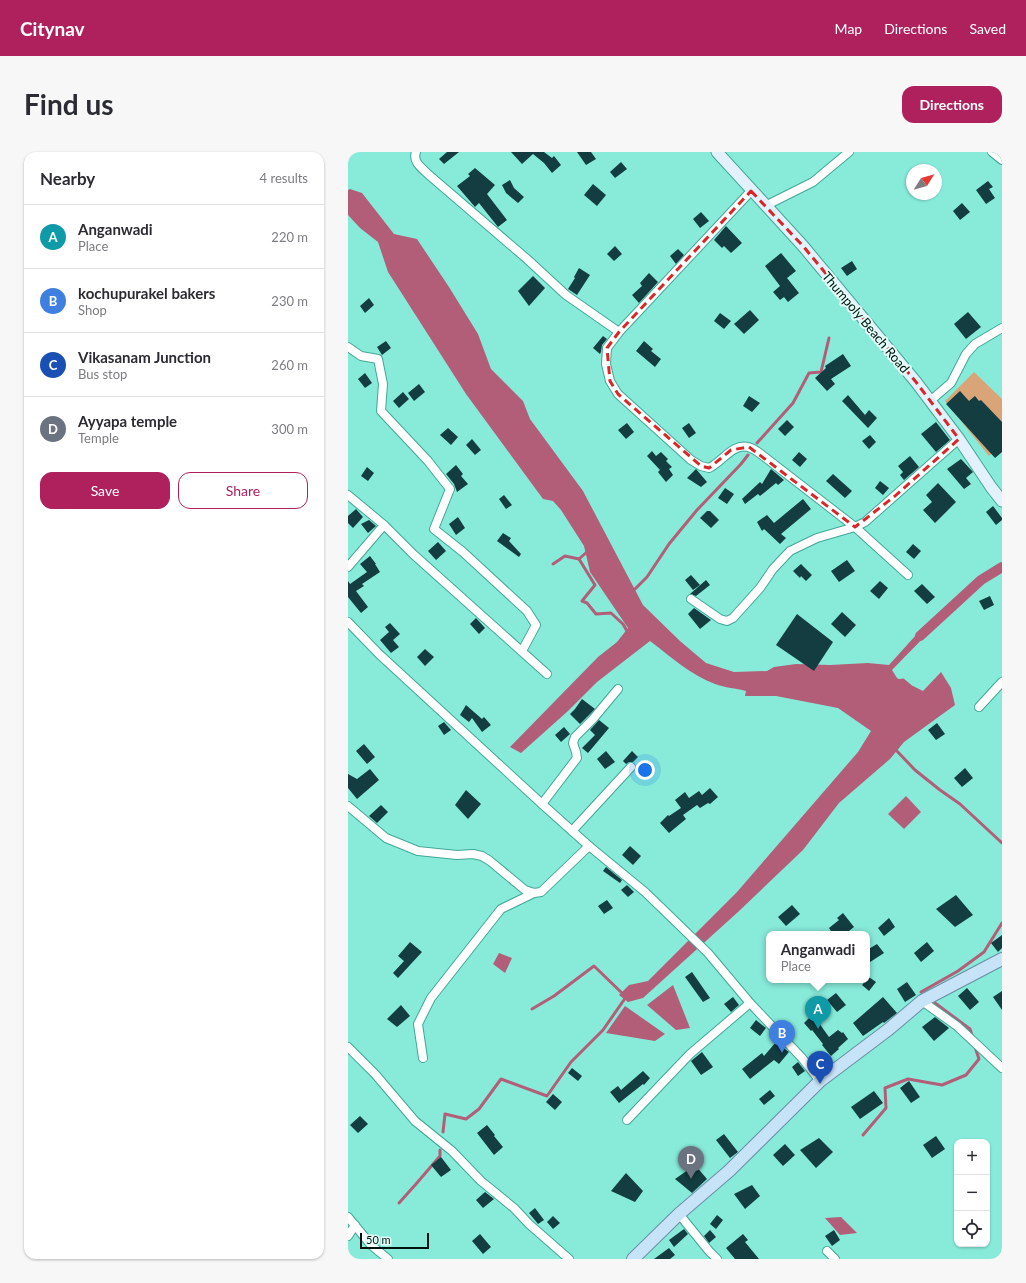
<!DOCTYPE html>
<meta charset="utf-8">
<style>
:root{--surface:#fff;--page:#f7f7f7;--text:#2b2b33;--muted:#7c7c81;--line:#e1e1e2;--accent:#ae215d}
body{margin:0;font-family:Lato,sans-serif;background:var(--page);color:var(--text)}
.controls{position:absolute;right:12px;bottom:12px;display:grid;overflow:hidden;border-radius:8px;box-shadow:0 1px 3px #0004}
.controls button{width:36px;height:36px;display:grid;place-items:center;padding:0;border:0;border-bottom:1px solid var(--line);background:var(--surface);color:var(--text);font:20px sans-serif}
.compass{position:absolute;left:558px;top:12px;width:36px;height:36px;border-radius:50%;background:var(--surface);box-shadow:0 1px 3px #0004;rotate:53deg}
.scale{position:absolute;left:12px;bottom:10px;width:69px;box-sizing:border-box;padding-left:4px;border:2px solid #00120f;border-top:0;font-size:11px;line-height:14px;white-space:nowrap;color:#00120f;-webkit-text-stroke:3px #e3fef8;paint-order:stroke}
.you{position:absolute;left:297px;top:618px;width:14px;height:14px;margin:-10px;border:3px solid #fff;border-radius:50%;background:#1a73e8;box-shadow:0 0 0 6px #1a73e833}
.badge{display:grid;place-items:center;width:26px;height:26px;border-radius:50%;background:var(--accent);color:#fff;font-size:13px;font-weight:700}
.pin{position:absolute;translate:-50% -33px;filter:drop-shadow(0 1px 2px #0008)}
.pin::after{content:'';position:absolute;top:21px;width:14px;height:12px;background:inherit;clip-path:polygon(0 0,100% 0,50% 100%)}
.popup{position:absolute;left:418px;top:779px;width:104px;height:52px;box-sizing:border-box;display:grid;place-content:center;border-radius:8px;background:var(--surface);filter:drop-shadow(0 1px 3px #0005);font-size:13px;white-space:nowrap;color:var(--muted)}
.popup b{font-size:15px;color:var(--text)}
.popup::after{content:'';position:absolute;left:50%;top:100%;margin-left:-8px;border:8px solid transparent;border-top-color:var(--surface)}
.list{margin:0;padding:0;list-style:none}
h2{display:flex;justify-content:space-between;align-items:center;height:52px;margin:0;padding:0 16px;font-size:17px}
h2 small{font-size:13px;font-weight:400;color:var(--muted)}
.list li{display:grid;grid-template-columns:26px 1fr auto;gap:12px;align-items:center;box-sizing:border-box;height:64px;padding:0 16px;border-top:1px solid var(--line)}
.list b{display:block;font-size:15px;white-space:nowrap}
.list p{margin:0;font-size:13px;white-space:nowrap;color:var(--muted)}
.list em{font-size:13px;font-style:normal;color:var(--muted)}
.actions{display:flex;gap:8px;padding:12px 16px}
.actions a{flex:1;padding:9px 0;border:1px solid var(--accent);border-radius:12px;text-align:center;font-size:14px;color:var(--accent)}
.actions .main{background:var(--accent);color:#fff}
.icon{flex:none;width:22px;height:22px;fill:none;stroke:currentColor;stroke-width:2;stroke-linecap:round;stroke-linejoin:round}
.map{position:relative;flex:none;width:654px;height:1107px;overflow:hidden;border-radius:12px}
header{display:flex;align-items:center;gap:24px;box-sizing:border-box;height:56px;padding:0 20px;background:var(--accent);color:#fff}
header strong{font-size:19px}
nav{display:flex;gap:22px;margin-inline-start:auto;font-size:14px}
.intro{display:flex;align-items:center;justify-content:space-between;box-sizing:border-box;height:96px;padding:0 24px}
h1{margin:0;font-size:28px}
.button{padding:10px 18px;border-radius:12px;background:var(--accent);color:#fff;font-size:14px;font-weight:700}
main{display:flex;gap:24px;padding:0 24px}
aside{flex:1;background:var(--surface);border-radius:12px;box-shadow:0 1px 3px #0004}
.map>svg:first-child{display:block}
.green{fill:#d9a477}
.water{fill:#b35e78}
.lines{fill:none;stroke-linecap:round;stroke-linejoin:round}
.stream{stroke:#b35e78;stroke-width:3}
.canal{stroke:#b35e78;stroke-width:10}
.building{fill:#133d40}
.street-casing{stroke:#41a797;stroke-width:10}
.secondary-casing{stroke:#41a797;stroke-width:13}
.primary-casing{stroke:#698ea4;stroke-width:14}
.street{stroke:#fff;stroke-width:8}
.secondary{stroke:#e3f1fc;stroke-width:11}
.primary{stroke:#c7e3f8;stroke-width:12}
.marked{fill:none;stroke:#d62828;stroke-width:3;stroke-dasharray:8 5;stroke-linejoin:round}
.labels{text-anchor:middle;stroke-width:4;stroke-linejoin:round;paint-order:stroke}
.street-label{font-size:13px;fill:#00120f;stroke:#e3fef8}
</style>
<header>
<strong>Citynav</strong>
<nav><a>Map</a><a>Directions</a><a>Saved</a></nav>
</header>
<div class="intro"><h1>Find us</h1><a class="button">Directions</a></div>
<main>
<aside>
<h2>Nearby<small>4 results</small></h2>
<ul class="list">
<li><span class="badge" style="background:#0f9aa8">A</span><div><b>Anganwadi</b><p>Place</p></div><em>220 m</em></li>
<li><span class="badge" style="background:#3f7fe0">B</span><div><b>kochupurakel bakers</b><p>Shop</p></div><em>230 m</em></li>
<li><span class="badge" style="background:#1a4fb4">C</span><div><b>Vikasanam Junction</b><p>Bus stop</p></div><em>260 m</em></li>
<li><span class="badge" style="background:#6b7280">D</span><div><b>Ayyapa temple</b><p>Temple</p></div><em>300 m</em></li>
</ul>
<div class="actions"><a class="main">Save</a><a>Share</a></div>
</aside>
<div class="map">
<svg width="654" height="1107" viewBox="0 0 654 1107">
<rect width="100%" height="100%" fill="#88ebda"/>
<polygon class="green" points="626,220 654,247 654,290 641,304 597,249"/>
<g class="water">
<path d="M2 37 14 41 46 82 69 87 101 135 130 182 143 217 175 249 182 267 235 339 295 453 332 489 358 511 386 520 419 519 426 515 448 512 482 513 520 511 541 513 577 473 584 477 544 518 549 526 575 539 593 520 603 536 607 553 556 590 542 607 491 651 455 698 390 760 295 846 280 850 271 843 281 833 300 829 389 740 510 600 523 579 490 556 428 544H397L398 539C388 536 377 536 367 532 343 523 323 505 302 489L249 530 220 559 173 601 162 595 250 505 269 490 280 476 242 420 236 394 213 358 205 349 195 347 118 242 40 120 30 90 12 76 0 63V38Z"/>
<polygon points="558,644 573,660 556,677 540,662"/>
<polygon points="151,801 164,806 157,821 145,812"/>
<polygon points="325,833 342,876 328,878 299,853"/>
<polygon points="277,854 317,882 307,889 258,881"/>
<polygon points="493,1065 509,1081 492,1083 477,1066"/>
</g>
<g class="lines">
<g class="stream">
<polyline points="409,291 445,251 461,221 473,220 481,186"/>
<polyline points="231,407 247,433 234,449 239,451 248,462 263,461 275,472 280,481"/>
<polyline points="205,412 217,404 231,407 240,399"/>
<polyline points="285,439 299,425 321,392 349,358 393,312 400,303"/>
<polyline points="549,529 555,528 562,534"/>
<polyline points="547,597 567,618 592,638 612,652 654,691"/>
<polyline points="573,840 610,819 636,800 654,771"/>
<polyline points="587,851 622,877 625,886"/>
<polyline points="184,857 206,844 246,814 276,843"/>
<polyline points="95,980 97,962 118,967 131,957 153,927 199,944 223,910 255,878 278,845"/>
<polyline points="515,983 538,956 537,936 560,927 594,933 618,923 631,907 627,895"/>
<polyline points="51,1051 68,1032 92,1004 92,998"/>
</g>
<polyline class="canal" points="572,484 633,428 654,415"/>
</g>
<g class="building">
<polygon points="99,0 111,0 96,12 91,7"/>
<polygon points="163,0 196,0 204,6 206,4 213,13 204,21 196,11 185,2 174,12"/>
<polygon points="229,0 243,0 248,7 238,13"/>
<polygon points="273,10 279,17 267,26 262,20"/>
<polygon points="127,16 147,33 139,42 159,68 150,75 131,51 127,55 109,34 122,24 120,22"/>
<polygon points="162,28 166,36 176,45 170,51 158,41 154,33"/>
<polygon points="640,29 645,35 641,37 647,46 638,52 628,38"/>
<polygon points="245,32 258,43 249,54 236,43"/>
<polygon points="614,51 622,60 612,68 605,59"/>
<polygon points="353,60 361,69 352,76 345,67"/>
<polygon points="378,74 394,91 383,101 376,94 374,96 366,88"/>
<polygon points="267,94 274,102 266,109 259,102"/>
<polygon points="330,97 336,103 328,112 322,104"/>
<polygon points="433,101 448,119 439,126 451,141 440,150 436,145 432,148 425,140 432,134 417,114"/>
<polygon points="504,109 509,117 499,124 493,116"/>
<polygon points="231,116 242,123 229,143 220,137 227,126 226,125"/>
<polygon points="301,121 310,130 291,151 284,143 294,134 292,131"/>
<polygon points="185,124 197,136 181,154 170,139"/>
<polygon points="21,146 26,153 17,161 12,154"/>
<polygon points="402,158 411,168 396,182 386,172"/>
<polygon points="620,160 633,175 618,187 606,172"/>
<polygon points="372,161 383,169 376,177 366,169"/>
<polygon points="255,184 259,187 254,193 253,200 252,202 245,196"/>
<polygon points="38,189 43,196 34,203 29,195"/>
<polygon points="296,189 305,197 303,199 313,207 307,215 288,199"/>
<polygon points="495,202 503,214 483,227 487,232 479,239 467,226 478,216 477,214"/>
<polygon points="17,221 24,231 17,236 10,227"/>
<polygon points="71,232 77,240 66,249 60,241"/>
<polygon points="612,239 621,249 627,244 631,249 633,248 654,270 654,300 647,306 598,252"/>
<polygon points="55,240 61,247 51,256 45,249"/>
<polygon points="500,243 517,263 521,258 529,266 520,276 494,249"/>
<polygon points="401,244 412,251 404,260 395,254"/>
<polygon points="439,268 446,275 437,284 430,277"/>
<polygon points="588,270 602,288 588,300 573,282"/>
<polygon points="279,271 286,280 278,287 270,278"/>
<polygon points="341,271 348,281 341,286 334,276"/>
<polygon points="100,276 110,285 103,293 92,283"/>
<polygon points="522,283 528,290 521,297 514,289"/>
<polygon points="124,287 133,298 127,303 118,293"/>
<polygon points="304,299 308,304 313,300 320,307 318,309 324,315 321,317 325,323 318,330 310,320 312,318 299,304"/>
<polygon points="451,300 459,307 452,315 444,308"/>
<polygon points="562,304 571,315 556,328 552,323 555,320 550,314"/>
<polygon points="613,307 625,320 618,326 623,332 616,337 599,317"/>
<polygon points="108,313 115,322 113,324 120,332 109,340 106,332 98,322"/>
<polygon points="19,315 26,321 20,329 13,324"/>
<polygon points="348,317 359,330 353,335 339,326"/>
<polygon points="423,317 436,328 430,333 428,331 412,344 410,342 397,352 394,347 412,330 414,332"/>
<polygon points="485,322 504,339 497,346 478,329"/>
<polygon points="532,329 541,336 535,343 527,336"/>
<polygon points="590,331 608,350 587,371 575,358 584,350 578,343"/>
<polygon points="377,336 386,342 379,352 370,346"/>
<polygon points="156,343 164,353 158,357 151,347"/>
<polygon points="455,347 463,357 433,382 438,386 432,392 416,377 414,379 409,370 419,363 426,371"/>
<polygon points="645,354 654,366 654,368 648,373 638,360"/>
<polygon points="8,357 15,365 5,376 0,371 0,364"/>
<polygon points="359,359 362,359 371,368 363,376 352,366"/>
<polygon points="110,365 117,376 108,383 101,372"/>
<polygon points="21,368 28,374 20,381 13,372"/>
<polygon points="155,381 163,386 161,389 173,402 171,405 149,389"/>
<polygon points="90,390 98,399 88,408 80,399"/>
<polygon points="565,392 573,399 566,407 558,400"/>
<polygon points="22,404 28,412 27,412 32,420 14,432 16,434 8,439 20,455 13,461 0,445 0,429 2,432 19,420 12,412"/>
<polygon points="499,408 507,419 491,430 483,419"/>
<polygon points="453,412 464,423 458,429 453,424 452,426 445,419"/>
<polygon points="343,423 352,433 345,438 337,428"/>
<polygon points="358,428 362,433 348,444 342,442"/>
<polygon points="532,429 540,436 531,447 522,439"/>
<polygon points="574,432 587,445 579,452 566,439"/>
<polygon points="642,444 646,453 636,458 631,449"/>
<polygon points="346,456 363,468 352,477 340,462"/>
<polygon points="494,460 508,473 497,485 483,472"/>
<polygon points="449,462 485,490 466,519 428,493"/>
<polygon points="128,466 137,476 131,482 122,472"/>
<polygon points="42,471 52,482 45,488 51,495 43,501 32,488 41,480 37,475"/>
<polygon points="77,497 86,505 77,514 69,505"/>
<polygon points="234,547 247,557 232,572 222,562 227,557"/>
<polygon points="118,553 134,567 136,565 143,573 134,580 124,566 121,570 112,563"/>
<polygon points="251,568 261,576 240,601 234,596 247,583 242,578"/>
<polygon points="96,570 103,578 96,583 90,574"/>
<polygon points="589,571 597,582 588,588 580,578"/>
<polygon points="216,575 222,582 213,590 207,583"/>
<polygon points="16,592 27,605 19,612 8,599"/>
<polygon points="258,599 267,610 257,617 249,607"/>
<polygon points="284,599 290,605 285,610 281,610 278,612 275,609"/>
<polygon points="617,616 625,626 614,635 606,626"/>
<polygon points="22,617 31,628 9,647 0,636 0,622 9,627"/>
<polygon points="362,636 370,645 362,652 360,651 352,656 349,653 335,663 338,667 321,681 312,671 320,663 321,664 333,656 327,648 337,640 341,646 351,639 354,643"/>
<polygon points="118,638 133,652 120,667 107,653"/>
<polygon points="33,653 40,660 29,671 21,664"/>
<polygon points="282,694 293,704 285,713 274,703"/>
<polygon points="258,715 274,728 272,731 255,719"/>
<polygon points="279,733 286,740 280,745 273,738"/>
<polygon points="608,743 625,763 607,775 588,757"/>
<polygon points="259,748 265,756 256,762 250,754"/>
<polygon points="444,753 452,762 438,774 430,765"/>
<polygon points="495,761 506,775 497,782 485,782 481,776 491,768 489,766"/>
<polygon points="541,766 547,775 536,784 530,776"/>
<polygon points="654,783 654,796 650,800 643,791"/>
<polygon points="62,790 74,800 50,826 45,821 56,809 50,804"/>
<polygon points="579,790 586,799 573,810 566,801"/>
<polygon points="529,792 536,801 519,812 519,798"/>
<polygon points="344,820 362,846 355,850 337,825"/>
<polygon points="521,825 528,830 521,839 514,833"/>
<polygon points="559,830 568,843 557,850 549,837"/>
<polygon points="619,836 631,850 622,858 610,844"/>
<polygon points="654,839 654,858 645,845"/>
<polygon points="488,841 498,853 489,860 479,848"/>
<polygon points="385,845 391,853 383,860 376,852"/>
<polygon points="535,845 549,861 536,871 535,870 515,884 505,871"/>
<polygon points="53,853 62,864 49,875 39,867"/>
<polygon points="467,860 474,868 471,871 481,885 490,878 494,881 495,880 500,887 490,896 491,897 483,904 474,893 475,892 464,878 463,879 456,871"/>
<polygon points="587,865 601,876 586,889 574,875"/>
<polygon points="408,868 418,876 412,884 402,876"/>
<polygon points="428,890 441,900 431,912 426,908 402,927 394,917 414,901 416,904"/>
<polygon points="354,900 365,915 353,923 343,909"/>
<polygon points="450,910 457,919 450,924 444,915"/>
<polygon points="224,916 234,924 230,929 220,921"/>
<polygon points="295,919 302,926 296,933 295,932 271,951 262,940 270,934 273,938"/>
<polygon points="561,929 572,945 563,951 552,936"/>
<polygon points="422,938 427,944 416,953 411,947"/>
<polygon points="526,939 535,951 512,967 503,955"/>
<polygon points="205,942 214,950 207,958 198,950"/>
<polygon points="12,964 20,972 10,981 2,973"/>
<polygon points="139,973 147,983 146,984 155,995 146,1003 129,981"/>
<polygon points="376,982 390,1000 382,1006 368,988"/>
<polygon points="588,984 597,997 584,1006 575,993"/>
<polygon points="471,986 485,1000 468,1016 452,998"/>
<polygon points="437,992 447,1003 435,1014 425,1003"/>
<polygon points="93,1005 103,1018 93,1025 83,1013"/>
<polygon points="347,1013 359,1027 344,1041 327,1027"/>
<polygon points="278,1021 295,1039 287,1050 263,1039"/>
<polygon points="404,1033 412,1044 397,1057 386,1042"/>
<polygon points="137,1040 146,1047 135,1056 128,1048"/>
<polygon points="187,1056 196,1068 190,1072 181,1061"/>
<polygon points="369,1063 375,1068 368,1077 362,1072"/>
<polygon points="205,1064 212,1071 205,1077 199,1070"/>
<polygon points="336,1077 340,1082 326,1095 321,1088"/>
<polygon points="362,1078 368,1085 361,1091 356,1084"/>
<polygon points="486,1078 492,1088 484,1094 477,1084"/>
<polygon points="132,1082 143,1095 135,1102 124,1089"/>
<polygon points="395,1082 400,1088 397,1090 411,1107 387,1107 378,1096"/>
<polygon points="321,1096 327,1103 322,1107 306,1107"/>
</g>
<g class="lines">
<defs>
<g id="street">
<path d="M68 0C64 10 75 17 81 23L179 107 218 143 271 180"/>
<polyline points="644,0 654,8"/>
<path d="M403 39 271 180 259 196 258 212 262 229 270 242 343 308 353 314 361 316C374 310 385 291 400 295 405 296 410 300 414 303L507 375 560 423"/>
<polyline points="417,54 465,30 501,0"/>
<polyline points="0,195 13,204 30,207 35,232 33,259 80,309 102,337 86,377 115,400 179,459 188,473 174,499"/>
<polyline points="582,249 603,231 618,202 627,192 654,176"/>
<polyline points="0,343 36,373 65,402 199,522"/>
<polyline points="0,415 36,373"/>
<polyline points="343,447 372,467 379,469 385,466 412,436 425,417 442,399 469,386 507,375 517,370 611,287"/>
<polyline points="0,470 31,502 194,652 241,694 297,740 360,801 402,851 454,906 472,929"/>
<polyline points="631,555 654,530"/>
<polyline points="194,652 229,606 228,600 225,591 227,585 245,567 270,537"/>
<polyline points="0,654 38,686 70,699 109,703 125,702 134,704 142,709 177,738 186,741 193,740 241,694"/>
<polyline points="224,679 283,615"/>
<polyline points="574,849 609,874 654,916"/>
<polyline points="0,895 27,922 67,969 104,999 133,1029 166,1056 181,1072 221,1107"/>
<polyline points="75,906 70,872 83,846 153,757 186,741"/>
<polyline points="279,968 342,902 402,851"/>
<polyline points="331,1062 361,1099 369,1107"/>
<polyline points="0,1065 23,1093 40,1107"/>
<polyline points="0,1084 7,1073"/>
<polyline points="479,1099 487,1107"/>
</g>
<polyline id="secondary" points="369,0 455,94 568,230 611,287 643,335 654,349"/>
<polyline id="primary" points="285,1107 331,1062 381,1019 472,929 541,877 574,849 654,807"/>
</defs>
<use href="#street" class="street-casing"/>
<use href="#secondary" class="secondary-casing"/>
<use href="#primary" class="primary-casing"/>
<use href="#street" class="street"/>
<use href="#secondary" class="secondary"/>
<use href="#primary" class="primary"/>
</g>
<path class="marked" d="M403 39 455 94 568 230 611 287 547 344 507 375 401 295 383 298 361 316 353 314 270 242 262 229 259 196 271 180Z"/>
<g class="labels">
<g class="street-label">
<text transform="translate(518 170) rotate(50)" y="5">Thumpoly Beach Road</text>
</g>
</g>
</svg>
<div class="controls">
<button>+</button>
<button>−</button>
<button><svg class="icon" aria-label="locate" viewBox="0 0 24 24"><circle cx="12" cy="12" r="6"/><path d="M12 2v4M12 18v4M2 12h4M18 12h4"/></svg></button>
</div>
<svg class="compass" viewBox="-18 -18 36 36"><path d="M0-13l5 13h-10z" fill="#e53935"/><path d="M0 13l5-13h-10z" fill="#7c7c81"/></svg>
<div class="scale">50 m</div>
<div class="you"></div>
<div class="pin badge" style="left:470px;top:877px;background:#0f9aa8">A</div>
<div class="popup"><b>Anganwadi</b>Place</div>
<div class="pin badge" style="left:434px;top:901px;background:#3f7fe0">B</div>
<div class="pin badge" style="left:472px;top:932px;background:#1a4fb4">C</div>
<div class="pin badge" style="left:343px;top:1027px;background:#6b7280">D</div>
</div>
</main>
